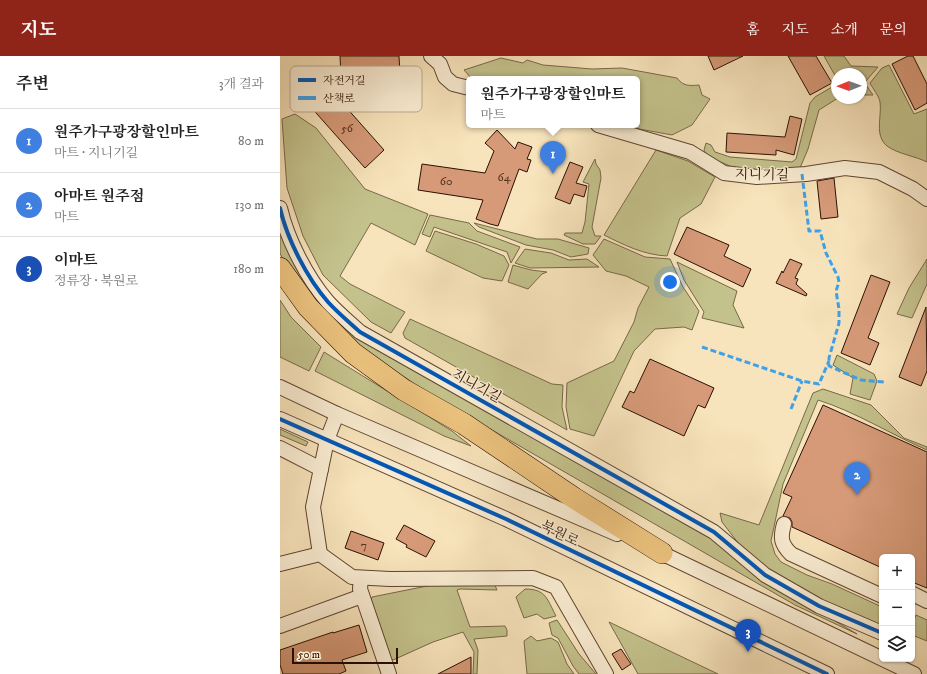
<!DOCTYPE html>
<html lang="ko">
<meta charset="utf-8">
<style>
:root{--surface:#fff;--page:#f6f6f6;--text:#222;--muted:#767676;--line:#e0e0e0;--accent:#8f2418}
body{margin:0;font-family:"IM FELL DW Pica","Noto Serif KR",serif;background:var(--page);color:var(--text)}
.controls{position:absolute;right:12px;bottom:12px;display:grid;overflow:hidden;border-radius:6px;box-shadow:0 1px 3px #0004}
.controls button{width:36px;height:36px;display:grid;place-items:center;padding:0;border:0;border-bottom:1px solid var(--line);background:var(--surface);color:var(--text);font:20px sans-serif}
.compass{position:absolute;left:551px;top:12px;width:36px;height:36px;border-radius:50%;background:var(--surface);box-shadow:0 1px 3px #0004;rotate:269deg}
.scale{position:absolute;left:12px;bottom:10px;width:106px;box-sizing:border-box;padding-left:4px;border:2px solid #2c1003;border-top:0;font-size:11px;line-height:14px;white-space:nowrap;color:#2c1003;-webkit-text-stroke:3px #faedd3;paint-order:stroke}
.you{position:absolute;left:390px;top:226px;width:14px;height:14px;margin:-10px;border:3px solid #fff;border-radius:50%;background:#1a73e8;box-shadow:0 0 0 6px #1a73e833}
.badge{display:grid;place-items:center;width:26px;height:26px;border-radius:50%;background:var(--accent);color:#fff;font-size:13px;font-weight:700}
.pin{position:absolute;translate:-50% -33px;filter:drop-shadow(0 1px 2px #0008)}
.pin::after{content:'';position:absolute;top:21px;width:14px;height:12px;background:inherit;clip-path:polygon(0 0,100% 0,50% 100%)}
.popup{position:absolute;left:186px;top:20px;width:174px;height:52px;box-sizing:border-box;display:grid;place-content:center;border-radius:6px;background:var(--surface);filter:drop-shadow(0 1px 3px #0005);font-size:13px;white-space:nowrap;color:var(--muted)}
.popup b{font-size:15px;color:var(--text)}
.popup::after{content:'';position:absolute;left:50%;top:100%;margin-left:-8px;border:8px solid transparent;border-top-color:var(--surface)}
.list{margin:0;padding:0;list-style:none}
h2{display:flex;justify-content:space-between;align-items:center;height:52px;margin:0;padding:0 16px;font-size:17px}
h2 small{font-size:13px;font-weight:400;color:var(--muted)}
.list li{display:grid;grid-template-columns:26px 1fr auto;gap:12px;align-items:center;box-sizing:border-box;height:64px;padding:0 16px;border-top:1px solid var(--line)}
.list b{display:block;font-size:15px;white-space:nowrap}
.list p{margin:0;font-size:13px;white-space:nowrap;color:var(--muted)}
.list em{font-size:13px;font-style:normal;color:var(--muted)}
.icon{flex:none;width:22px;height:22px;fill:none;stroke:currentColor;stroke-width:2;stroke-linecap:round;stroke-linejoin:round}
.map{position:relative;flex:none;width:647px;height:618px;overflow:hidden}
header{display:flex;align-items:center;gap:24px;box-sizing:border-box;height:56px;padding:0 20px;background:var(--accent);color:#fff}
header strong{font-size:19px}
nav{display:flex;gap:22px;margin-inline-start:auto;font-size:14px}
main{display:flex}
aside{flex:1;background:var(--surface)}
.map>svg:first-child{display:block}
.green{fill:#c4c28c;stroke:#786948}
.building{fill:#d69a78;stroke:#2c1003}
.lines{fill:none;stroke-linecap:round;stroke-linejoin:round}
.minor-casing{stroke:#5f4531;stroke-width:16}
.highway-casing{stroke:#2c1003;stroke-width:22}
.minor{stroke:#faedd3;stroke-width:14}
.highway{stroke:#ecc27e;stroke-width:21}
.quiet{stroke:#3ea1e9;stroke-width:3;stroke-dasharray:6 3;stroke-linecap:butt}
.cycleway-casing{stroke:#faedd3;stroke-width:6}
.cycleway{stroke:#0057b8;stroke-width:4}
.labels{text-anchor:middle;stroke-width:3;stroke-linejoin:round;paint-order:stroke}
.number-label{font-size:12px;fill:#563220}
.street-label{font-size:14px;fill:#2c1003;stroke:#faedd3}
.key{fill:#faedd3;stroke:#bcab95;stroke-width:1}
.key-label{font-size:11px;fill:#2c1003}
</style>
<header>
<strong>지도</strong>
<nav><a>홈</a><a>지도</a><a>소개</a><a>문의</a></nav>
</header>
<main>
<aside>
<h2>주변<small>3개 결과</small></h2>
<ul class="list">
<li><span class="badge" style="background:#3f7fe0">1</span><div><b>원주가구광장할인마트</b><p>마트 · 지니기길</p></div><em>80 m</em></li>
<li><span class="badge" style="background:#3f7fe0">2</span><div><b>아마트 원주점</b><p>마트</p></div><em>130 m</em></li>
<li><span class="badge" style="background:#1a4fb4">3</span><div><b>이마트</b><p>정류장 · 북원로</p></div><em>180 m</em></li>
</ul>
</aside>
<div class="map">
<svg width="647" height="618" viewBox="0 0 647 618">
<rect width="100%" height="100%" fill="#f8e4bc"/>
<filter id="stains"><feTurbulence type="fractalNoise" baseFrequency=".005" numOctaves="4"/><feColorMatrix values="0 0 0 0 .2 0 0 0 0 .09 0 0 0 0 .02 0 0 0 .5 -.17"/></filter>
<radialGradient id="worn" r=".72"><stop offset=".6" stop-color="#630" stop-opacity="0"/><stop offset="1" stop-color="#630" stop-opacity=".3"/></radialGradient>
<g class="green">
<polygon points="544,0 564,0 571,10 598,11 586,25 581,25 581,18 557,18 557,23"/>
<path d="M221 2 243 7 247 4 263 9 312 13 342 12 397 22C403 30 409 30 419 29L422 39 430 43 412 69 392 79 338 69H357V23H192L184 14Z"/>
<path d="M609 9 634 58 647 53V106C635 100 618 98 607 90 594 79 602 61 600 46 599 40 593 33 590 27L602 12Z"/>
<polygon points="557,28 558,42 539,54 528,93 520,112 509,117 452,111 427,100 424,94 426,87 431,89 435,96 450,101 512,106 516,103 530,47 535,41"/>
<polygon points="581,29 586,29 593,39 581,39"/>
<polygon points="15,58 36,72 85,133 148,158 135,189 91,167 60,220 70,228 125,256 111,277 91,266 43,219 23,180 7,132 2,63"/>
<path d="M376 94 408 105 435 121 421 148 400 162 387 200C364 199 344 189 324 179Z"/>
<polygon points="315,103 316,108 320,114 321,122 312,171 315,180 321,180 315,188 303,188 284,179 285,177 302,177 305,166 309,128 303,126"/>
<polygon points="150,159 189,167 197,175 240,191 231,207 227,196 154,171 150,181 142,178"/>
<polygon points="0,163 47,250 429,478 518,543 577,578 515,549 160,344 76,290 4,206 0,197"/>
<polygon points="194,167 257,183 278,183 309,192 308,198 291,201 273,194 246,189 199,171"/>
<polygon points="155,175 196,188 224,200 229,209 222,225 203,222 146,195"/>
<polygon points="324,183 365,201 390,203 403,231 419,255 412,274 404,271 375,273 354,295 314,380 290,373 286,351 287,327 334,305 354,266 358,252 369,231 346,220 326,215 313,199"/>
<polygon points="245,193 271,197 289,204 307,203 319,211 250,212 235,207"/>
<polygon points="647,203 647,228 632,262 617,258 629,232"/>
<polygon points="397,206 457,235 453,249 464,272 422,262 424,256 404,224"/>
<polygon points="233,209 251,214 267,216 262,218 248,233 228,226"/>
<polygon points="0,244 11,261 41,291 29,315 0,301"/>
<polygon points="130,263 272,328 283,329 282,351 287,374 125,282 123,277"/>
<polygon points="44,296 172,375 191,390 164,380 35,315"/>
<polygon points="557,299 594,318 597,325 590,344 570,338 573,322 553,309"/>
<path d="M543 333 591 349 624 382 647 391V394C610 378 576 356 538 344L503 428 491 485 495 498 501 506 527 519 552 528 602 551V571L528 539 487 515 462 492 442 466 440 457 479 469 533 337Z"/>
<polygon points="0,373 28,386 26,390 0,379"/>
<polygon points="172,525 214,527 217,534 180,533 177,534 190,571 225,570 227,574 227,580 194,583 198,594 197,618 193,618 194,596 183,576 153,586 113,604 105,596 90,548 92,541"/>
<path d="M245 533C266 533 267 543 276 560L264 563 257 558 244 562 236 541Z"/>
<polygon points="636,559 647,564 647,585 632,579 632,568"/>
<polygon points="277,564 299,598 316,618 299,618 293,610 278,582 272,579 269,567"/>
<polygon points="329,566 438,618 358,618"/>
<polygon points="251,580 257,585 271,582 278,586 287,608 294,618 247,618 244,585"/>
</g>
<g class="building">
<polygon points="60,0 119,0 120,18 61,20"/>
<polygon points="428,0 463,0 434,14"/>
<polygon points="508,0 536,0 552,27 530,39"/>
<polygon points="628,0 633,0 647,28 647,47 635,54 612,8"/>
<polygon points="49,32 104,94 85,112 29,49"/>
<polygon points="510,60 522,63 514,99 496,94 496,99 446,96 447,77 505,81"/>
<polygon points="217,74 235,93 238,86 252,91 247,103 251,104 247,116 239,113 218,170 210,168 196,163 203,144 138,134 142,108 205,117 214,95 205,87"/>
<polygon points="290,106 303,111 296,127 307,130 304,141 294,138 290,148 275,142"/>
<polygon points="554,122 558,161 541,163 537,125"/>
<polygon points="407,171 449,189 444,200 471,213 463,231 394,198"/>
<polygon points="510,203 522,208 515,222 518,223 516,228 527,238 526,240 496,227 502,215 503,217"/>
<polygon points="591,219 610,226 588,282 599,287 590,309 561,297"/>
<polygon points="646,251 647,315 641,330 619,321"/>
<polygon points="370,303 434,332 425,352 418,349 404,380 342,351 350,335 354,337"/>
<polygon points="543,349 647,396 647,532 632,526 632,501 602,501 602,512 512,471 512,466 510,462 503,460 512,441 503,437"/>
<polygon points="124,469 155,485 146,501 126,491 127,489 116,483"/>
<polygon points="71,475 104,487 98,504 65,492"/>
<polygon points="79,569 87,596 62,604 66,615 59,618 3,618 0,609 0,594 53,576 53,577"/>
<polygon points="341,593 351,608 342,614 332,598"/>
<polygon points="191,601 191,618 158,618"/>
</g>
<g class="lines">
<defs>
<g id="minor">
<polyline points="151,0 160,8 165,21 173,28 189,32"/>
<polyline points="318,69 410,96 444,117 477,121 526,118 565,112 599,116 633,133 647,143"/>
<path d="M0 152C7 183 27 222 48 246 58 257 69 266 80 276L434 476 485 519 539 550 602 577"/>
<polyline points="0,331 57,358 337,478"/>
<polyline points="57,358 47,384 33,451 40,498 72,521 110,523 253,522 276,531 326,618"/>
<polyline points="0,363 226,463 547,618"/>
<polyline points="0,392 41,413"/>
<path d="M504 468C500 482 501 488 511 498L602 540"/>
<polyline points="375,494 634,618"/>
<polyline points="0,508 40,498"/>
<polyline points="81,522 80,533 109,618"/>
<polyline points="632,541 633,538 647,545"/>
<polyline points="0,570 82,540"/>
</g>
<polyline id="highway" points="0,212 28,251 73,297 124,334 184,368 294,442 382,497"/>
</defs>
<use href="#minor" class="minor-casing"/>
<use href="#highway" class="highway-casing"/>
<use href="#minor" class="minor"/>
<use href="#highway" class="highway"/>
<g class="quiet">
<polyline points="522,118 529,175 540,175 546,197 558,221 559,226 556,235 559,253 559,267 549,302 549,310 581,324 605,326"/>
<polyline points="422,291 522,325 539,328 549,305"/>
<polyline points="511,353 522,325"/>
</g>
<defs>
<g id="cycleway">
<path d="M0 152C7 183 27 222 48 246 58 257 69 266 80 276L434 476 485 519 539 550 602 577"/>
<polyline points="0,363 226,463 547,618"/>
</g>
</defs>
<use href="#cycleway" class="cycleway-casing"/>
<use href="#cycleway" class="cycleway"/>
</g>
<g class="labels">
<g class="number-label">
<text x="67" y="76">56</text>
<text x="224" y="125">64</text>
<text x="166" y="129">60</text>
<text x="84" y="493">7</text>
</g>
<g class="street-label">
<text transform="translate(482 118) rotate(1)" y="5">지니기길</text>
<text transform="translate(197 329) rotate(29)" y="5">지니기길</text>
<text transform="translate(280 477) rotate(26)" y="5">북원로</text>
</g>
</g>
<rect x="10" y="10" width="132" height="46" rx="6" class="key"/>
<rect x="18" y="22" width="18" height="4" fill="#0057b8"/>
<rect x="18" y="40" width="18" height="4" fill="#3ea1e9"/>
<g class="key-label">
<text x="43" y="28">자전거길</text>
<text x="43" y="46">산책로</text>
</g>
<rect width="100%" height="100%" filter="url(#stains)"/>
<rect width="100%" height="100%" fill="url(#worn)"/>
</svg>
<div class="controls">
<button>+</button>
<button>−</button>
<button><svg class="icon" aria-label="layers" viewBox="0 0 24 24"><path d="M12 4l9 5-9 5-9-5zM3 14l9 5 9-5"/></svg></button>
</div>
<svg class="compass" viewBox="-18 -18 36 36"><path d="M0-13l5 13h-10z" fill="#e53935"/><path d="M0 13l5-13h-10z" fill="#767676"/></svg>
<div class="scale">50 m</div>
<div class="you"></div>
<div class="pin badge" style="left:273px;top:118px;background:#3f7fe0">1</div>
<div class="popup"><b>원주가구광장할인마트</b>마트</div>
<div class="pin badge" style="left:577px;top:439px;background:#3f7fe0">2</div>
<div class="pin badge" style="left:468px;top:596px;background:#1a4fb4">3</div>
</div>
</main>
